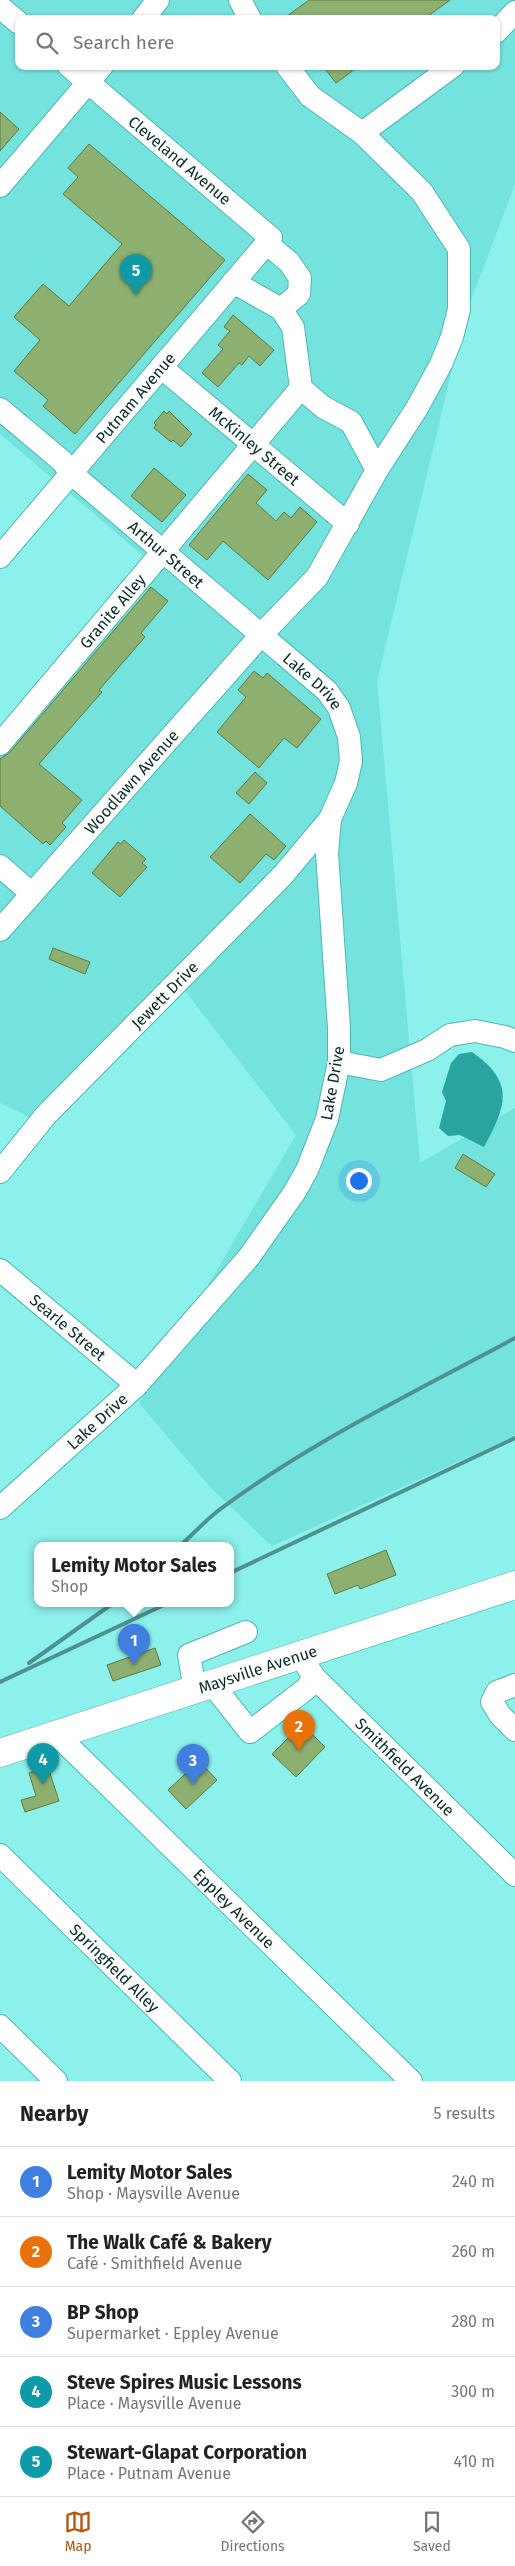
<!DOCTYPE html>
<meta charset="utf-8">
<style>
:root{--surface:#fff;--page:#f2f2f2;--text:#222;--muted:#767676;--line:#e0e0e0;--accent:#b45309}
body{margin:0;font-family:"Fira Sans",sans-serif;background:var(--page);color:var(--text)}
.you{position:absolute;left:358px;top:1180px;width:18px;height:18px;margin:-12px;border:4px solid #fff;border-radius:50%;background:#1a73e8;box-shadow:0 0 0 8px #1a73e833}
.badge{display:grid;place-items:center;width:32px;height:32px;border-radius:50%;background:var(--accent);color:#fff;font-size:16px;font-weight:700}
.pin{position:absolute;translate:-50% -41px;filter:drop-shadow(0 1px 2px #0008)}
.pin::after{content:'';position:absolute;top:26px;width:18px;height:15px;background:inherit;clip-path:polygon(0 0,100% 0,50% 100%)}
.popup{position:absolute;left:34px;top:1542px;width:200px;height:65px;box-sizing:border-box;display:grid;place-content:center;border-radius:10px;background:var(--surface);filter:drop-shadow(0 1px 4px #0005);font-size:16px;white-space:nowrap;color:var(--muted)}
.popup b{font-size:19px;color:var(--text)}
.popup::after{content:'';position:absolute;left:50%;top:100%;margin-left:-10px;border:10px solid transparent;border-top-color:var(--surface)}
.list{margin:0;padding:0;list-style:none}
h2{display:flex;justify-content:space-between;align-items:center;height:65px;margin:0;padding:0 20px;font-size:21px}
h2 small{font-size:16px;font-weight:400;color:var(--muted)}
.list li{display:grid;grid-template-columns:32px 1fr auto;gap:15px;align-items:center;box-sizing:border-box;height:70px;padding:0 20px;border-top:1px solid var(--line)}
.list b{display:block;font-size:19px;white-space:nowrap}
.list p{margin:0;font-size:16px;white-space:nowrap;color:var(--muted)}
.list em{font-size:16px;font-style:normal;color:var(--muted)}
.icon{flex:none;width:28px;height:28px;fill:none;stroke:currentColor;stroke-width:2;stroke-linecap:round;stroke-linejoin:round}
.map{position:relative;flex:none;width:515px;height:2081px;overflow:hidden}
.search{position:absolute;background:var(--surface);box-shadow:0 1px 4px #0004;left:15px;right:15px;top:15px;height:55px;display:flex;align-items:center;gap:12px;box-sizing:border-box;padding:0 18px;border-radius:10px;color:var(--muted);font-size:19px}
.sheet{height:415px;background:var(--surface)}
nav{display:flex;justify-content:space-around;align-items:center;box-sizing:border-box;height:70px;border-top:1px solid var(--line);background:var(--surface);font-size:14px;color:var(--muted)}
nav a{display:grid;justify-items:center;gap:2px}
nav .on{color:var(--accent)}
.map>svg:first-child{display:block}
.built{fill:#74e2dd;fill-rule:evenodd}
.water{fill:#29a4a0}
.building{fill:#8daf70;stroke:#5d7c3f}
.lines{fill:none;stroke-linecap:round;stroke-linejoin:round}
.minor-casing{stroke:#50b6b2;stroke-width:24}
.major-casing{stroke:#50b6b2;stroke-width:29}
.minor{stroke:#fff;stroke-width:22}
.major{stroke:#fff;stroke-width:28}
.rail{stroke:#4e928f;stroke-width:4}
.labels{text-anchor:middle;stroke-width:4;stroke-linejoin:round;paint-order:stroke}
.street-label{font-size:16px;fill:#082a28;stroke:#fdfdfd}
</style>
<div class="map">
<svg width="515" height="2081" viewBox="0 0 515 2081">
<rect width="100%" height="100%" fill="#8cf0eb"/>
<path class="built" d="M0 0H515V184L465 316 377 681 420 1163 515 1108V1436L272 1546 211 1488 139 1403 296 1135 173 975 35 1120 0 1103V734L146 558 0 434ZM19 19H496V66H19Z"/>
<path class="water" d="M472 1052C515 1082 507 1105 484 1147L460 1135 448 1136 439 1128 446 1101 442 1092 451 1063 459 1054Z"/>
<g class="building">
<polygon points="309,0 450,0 424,19 283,19"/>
<polygon points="323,66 359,66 336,83"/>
<polygon points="0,112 19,129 0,151"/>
<polygon points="89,144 225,260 75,434 43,406 48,400 14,371 40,340 14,317 43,284 69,306 122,244 63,194 78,177 68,168"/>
<polygon points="233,315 274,350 260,366 249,356 242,365 239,363 218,387 202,373 223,349 218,345 230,331 224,327"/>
<polygon points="164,411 167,414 169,411 192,434 181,447 173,440 171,442 154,428 156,425 154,423"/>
<polygon points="154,468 186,495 162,522 131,496"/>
<polygon points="248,474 267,490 256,503 276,521 284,512 291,518 300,507 317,522 268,580 223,541 207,560 189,545"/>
<polygon points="151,587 168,601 141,633 145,637 99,690 102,692 39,764 82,800 62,823 66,827 50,845 46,841 43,844 0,806 0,759 10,752"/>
<polygon points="254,671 263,678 267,673 321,719 297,748 284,738 259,768 217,732 246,697 238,690"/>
<polygon points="255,772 267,783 249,804 236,793"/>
<polygon points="250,814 286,846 274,860 266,854 240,883 210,857"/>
<polygon points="124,840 146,859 142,863 147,867 120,897 92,873 118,842 121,844"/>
<polygon points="53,948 90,962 85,974 49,959"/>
<polygon points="463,1154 495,1174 486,1187 455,1168"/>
<polygon points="386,1550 396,1575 360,1589 358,1585 335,1594 327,1574"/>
<polygon points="155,1648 161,1665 113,1681 107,1665"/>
<polygon points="302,1724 325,1747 296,1777 272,1754"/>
<polygon points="199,1761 217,1780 186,1809 168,1790"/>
<polygon points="48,1767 59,1801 25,1812 21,1800 36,1796 29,1773"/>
</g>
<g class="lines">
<defs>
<g id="minor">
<polyline points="240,0 250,19"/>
<polyline points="0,7 19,23"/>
<polyline points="143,19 158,0"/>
<polyline points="496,32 515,12"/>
<polyline points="362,133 453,66"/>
<polyline points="0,186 102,66"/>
<polyline points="266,243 289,262 300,278 299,294 281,309"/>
<polyline points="233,282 281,309 293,327 301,388 323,407 351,422 377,470"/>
<path id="s1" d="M161 367 348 524"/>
<path id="s2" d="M0 409 62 461 71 473 327 691 339 708 349 737 351 761 346 783 330 819 327 853 339 1028V1062L327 1119 307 1170 294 1193 249 1257 137 1385 0 1508"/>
<path id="s3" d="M0 557 271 238 69 66"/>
<path id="s4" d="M0 744 301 388"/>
<polyline points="0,866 31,893"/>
<path id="s5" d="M0 930 262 634 317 577 377 470 417 408 441 364 452 337 459 309V249L422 192 362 133 310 96 287 66"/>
<polyline points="339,1062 381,1070 427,1050 450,1035 475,1031 505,1037 515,1041"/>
<path id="s6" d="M0 1172 46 1115 283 875 330 819"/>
<path id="s7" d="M0 1270 137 1385"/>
<path id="s8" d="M300 1655 314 1677 515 1875"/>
<polyline points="212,1684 250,1732 307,1688 314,1677"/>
<polyline points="515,1685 497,1692 492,1702 500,1715 515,1730"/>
<polyline points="195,1690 189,1655 246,1632"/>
<path id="s9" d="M57 1735 411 2081"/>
<path id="s10" d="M0 1855 230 2081"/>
<polyline points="0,2026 56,2081"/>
</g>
<g id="major">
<path id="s11" d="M0 1753 515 1585"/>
</g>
</defs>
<use href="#minor" class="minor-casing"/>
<use href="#major" class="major-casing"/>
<use href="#minor" class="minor"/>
<use href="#major" class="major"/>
<g class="rail">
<path d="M180 1546C193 1534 205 1521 219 1510 310 1442 415 1392 515 1338"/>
<polyline points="230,1573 515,1438"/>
<polyline points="29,1663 112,1604"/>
<polyline points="0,1682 166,1604"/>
</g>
</g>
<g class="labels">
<g class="street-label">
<text transform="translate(180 160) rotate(40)" y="6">Cleveland Avenue</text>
<text dy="6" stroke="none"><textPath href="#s3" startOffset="209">Putnam Avenue</textPath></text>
<text dy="6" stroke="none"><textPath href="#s1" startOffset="122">McKinley Street</textPath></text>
<text dy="6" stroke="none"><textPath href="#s2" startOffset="221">Arthur Street</textPath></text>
<text dy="6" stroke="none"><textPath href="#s4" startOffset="174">Granite Alley</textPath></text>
<text dy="6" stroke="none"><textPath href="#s2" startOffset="415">Lake Drive</textPath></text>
<text dy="6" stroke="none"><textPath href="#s5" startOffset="198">Woodlawn Avenue</textPath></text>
<text dy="6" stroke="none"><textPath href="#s6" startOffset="242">Jewett Drive</textPath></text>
<text transform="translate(332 1083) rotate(-80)" y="6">Lake Drive</text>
<text dy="6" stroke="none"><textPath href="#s7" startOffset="89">Searle Street</textPath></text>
<text transform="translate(97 1421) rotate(-42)" y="6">Lake Drive</text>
<text dy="6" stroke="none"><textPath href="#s11" startOffset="271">Maysville Avenue</textPath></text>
<text dy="6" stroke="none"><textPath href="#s8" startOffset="154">Smithfield Avenue</textPath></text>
<text dy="6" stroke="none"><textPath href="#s9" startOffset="248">Eppley Avenue</textPath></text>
<text dy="6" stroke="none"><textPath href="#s10" startOffset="161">Springfield Alley</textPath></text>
</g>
</g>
</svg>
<div class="you"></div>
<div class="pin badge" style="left:134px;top:1665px;background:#3f7fe0">1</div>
<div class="popup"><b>Lemity Motor Sales</b>Shop</div>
<div class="pin badge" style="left:299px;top:1751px;background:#e8710a">2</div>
<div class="pin badge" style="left:193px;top:1785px;background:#3f7fe0">3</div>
<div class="pin badge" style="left:43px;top:1784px;background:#0f9aa8">4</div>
<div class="pin badge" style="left:136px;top:295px;background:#0f9aa8">5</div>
<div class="search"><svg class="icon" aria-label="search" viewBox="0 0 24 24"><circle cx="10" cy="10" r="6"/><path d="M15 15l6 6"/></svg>Search here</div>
</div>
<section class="sheet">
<h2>Nearby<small>5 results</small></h2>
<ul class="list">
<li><span class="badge" style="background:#3f7fe0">1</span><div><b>Lemity Motor Sales</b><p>Shop · Maysville Avenue</p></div><em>240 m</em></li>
<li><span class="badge" style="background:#e8710a">2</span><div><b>The Walk Café &amp; Bakery</b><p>Café · Smithfield Avenue</p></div><em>260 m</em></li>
<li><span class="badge" style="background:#3f7fe0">3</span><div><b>BP Shop</b><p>Supermarket · Eppley Avenue</p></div><em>280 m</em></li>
<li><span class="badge" style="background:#0f9aa8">4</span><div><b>Steve Spires Music Lessons</b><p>Place · Maysville Avenue</p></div><em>300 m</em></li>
<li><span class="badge" style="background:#0f9aa8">5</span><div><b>Stewart-Glapat Corporation</b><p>Place · Putnam Avenue</p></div><em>410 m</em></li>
</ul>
</section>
<nav>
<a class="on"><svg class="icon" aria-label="map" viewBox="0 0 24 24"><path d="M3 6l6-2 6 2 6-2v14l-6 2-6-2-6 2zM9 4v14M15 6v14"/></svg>Map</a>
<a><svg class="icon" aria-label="directions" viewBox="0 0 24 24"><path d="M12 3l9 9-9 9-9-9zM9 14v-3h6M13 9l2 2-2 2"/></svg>Directions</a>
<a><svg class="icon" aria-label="saved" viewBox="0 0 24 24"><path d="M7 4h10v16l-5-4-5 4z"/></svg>Saved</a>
</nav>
